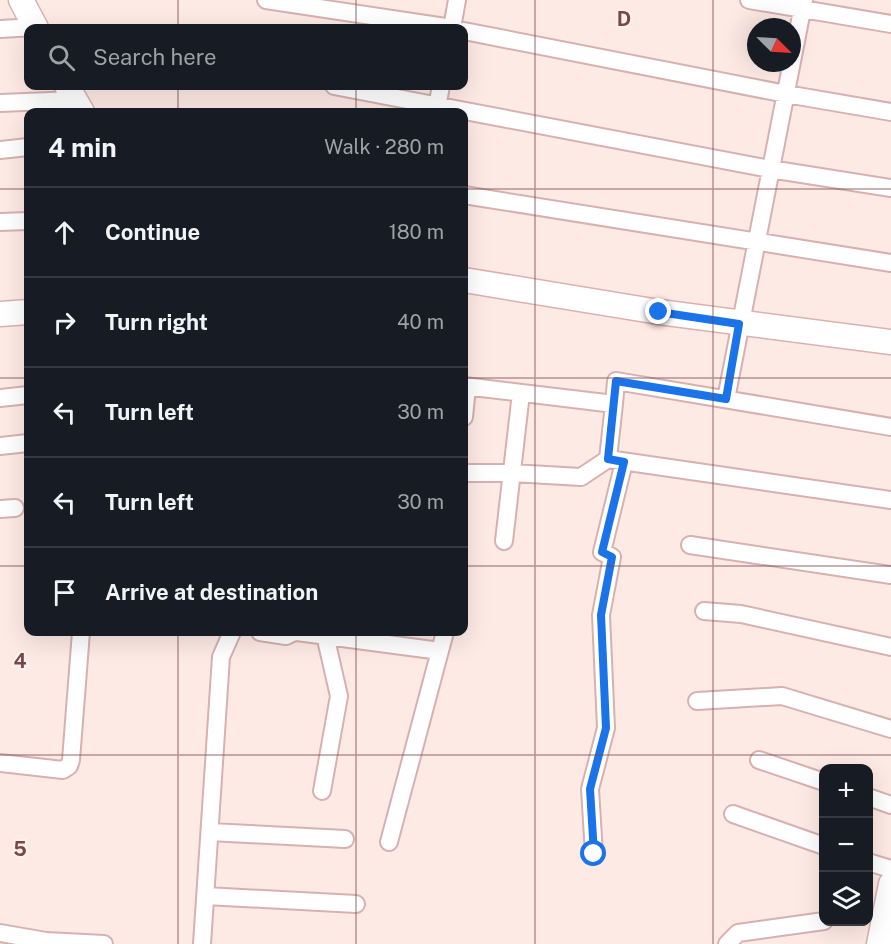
<!DOCTYPE html>
<html lang="en">
<head>
<meta charset="utf-8">
<style>
  body { margin:0; font-family:"Public Sans",sans-serif; background:#20242c; color:#f1f3f6 }
  .controls { position:absolute; right:18px; bottom:18px; display:grid; overflow:hidden; border-radius:12px; box-shadow:0 6px 24px #0002 }
  .controls button { width:54px; height:54px; display:grid; place-items:center; padding:0; border:0; border-bottom:2px solid #363941; background:#171b24; color:#f1f3f6; font:30px sans-serif }
  .compass { position:absolute; left:747px; top:18px; width:54px; height:54px; border-radius:50%; background:#171b24; box-shadow:0 6px 24px #0002; rotate:114deg }
  .stop { position:absolute; width:18px; height:18px; margin:-14px; border:4px solid #1a73e8; border-radius:50%; background:#fff }
  .stop.end { background:#1a73e8; border-color:#fff; box-shadow:0 2px 6px #0008 }
  .list { margin:0; padding:0; list-style:none }
  h2 { display:flex; justify-content:space-between; align-items:center; height:78px; margin:0; padding:0 24px; font-size:26px }
  h2 small { font-size:20px; font-weight:400; color:#9ea1a6 }
  .list li { display:grid; grid-template-columns:39px 1fr auto; gap:18px; align-items:center; box-sizing:border-box; height:90px; padding:0 24px; border-top:2px solid #363941 }
  .list b { display:block; font-size:22px; white-space:nowrap }
  .list em { font-size:20px; font-style:normal; color:#9ea1a6 }
  .icon { flex:none; width:33px; height:33px; fill:none; stroke:currentColor; stroke-width:2; stroke-linecap:round; stroke-linejoin:round }
  .map { position:relative; flex:none; width:891px; height:944px; overflow:hidden }
  .search { position:absolute; background:#171b24; box-shadow:0 6px 24px #0002; left:24px; top:24px; width:444px; height:66px; display:flex; align-items:center; gap:15px; box-sizing:border-box; padding:0 21px; border-radius:12px; color:#9ea1a6; font-size:22px }
  .panel { position:absolute; background:#171b24; box-shadow:0 6px 24px #0002; left:24px; top:108px; width:444px; height:528px; border-radius:12px }
  .map>svg:first-child { display:block }
</style>
</head>
<body>
<div class="map">
<svg width="891" height="944" viewBox="0 0 891 944">
  <rect width="100%" height="100%" fill="#feeae5"/>
  <g fill="none" stroke-linecap="round" stroke-linejoin="round">
    <!-- street casing -->
    <g stroke="#d6b1af" stroke-width="20">
      <path id="street" d="M266 0 452 28
        M749 0 891 24
        M452 28 457 0
        M0 29 35 27
        M464 31 786 94 891 112
        M334 86 770 169 891 188
        M0 103 75 100
        M436 112 441 86
        M0 150 28 147
        M464 195 891 263
        M0 222 28 221
        M464 386 614 404 616 381 891 427
        M0 398 28 395
        M726 399 804 0
        M614 404 608 459 891 500
        M464 417 467 387
        M0 446 28 443
        M464 473H512L581 477 608 459
        M0 509 15 508
        M504 541 521 393
        M690 545 891 575
        M704 611 741 614 891 647
        M260 632 286 636 294 632
        M297 632 440 651
        M697 701 782 696 891 729
        M759 760 824 782
        M0 763 63 770 69 766 71 760 81 632
        M322 791 339 696 325 635
        M868 797 891 805
        M733 814 824 846
        M210 832 345 839
        M389 842 445 632
        M594 854 590 789 606 728 601 615 612 557 602 552 624 462
        M868 862 891 869
        M206 896 356 904
        M0 933 46 941 104 944
        M202 944 221 657 232 632
        M727 944 738 933 824 921"/>
    </g>
    <!-- secondary casing -->
    <g stroke="#dbb1ae" stroke-width="27">
      <path id="secondary" d="M21 0 36 28
        M67 86 82 112
        M464 280 659 312 891 342
        M0 314 28 312
        M879 944 891 884"/>
    </g>
    <!-- street -->
    <use href="#street" stroke="#fff" stroke-width="16"/>
    <!-- secondary -->
    <use href="#secondary" stroke="#fff" stroke-width="24"/>
  </g>
  <g fill="none" stroke-linecap="round" stroke-linejoin="round">
    <!-- route -->
    <path stroke="#1a73e8" stroke-width="8" d="M594 854 590 789 606 728 601 615 612 557 602 552 624 462 608 459 616 381 726 399 739 324 659 312"/>
  </g>
  <!-- grid -->
  <path fill="none" stroke="#7a4749" stroke-width="1.5" stroke-opacity="0.55" d="M178 0V28M356 0V28M535 0V944M713 0V944M178 86V112M356 86V112M0 189H28M464 189H891M0 378H28M464 378H891M0 566H28M464 566H891M178 632V944M356 632V944M0 755H891"/>
  <g font-size="20" text-anchor="middle" font-weight="bold" fill="#7a4749" stroke="#fff1ed" stroke-width="4.5" stroke-linejoin="round" paint-order="stroke">
    <text x="624" y="26">D</text>
    <text x="20" y="668">4</text>
    <text x="20" y="856">5</text>
  </g>
</svg>
<div class="controls">
<button>+</button>
<button>−</button>
<button><svg class="icon" aria-label="layers" viewBox="0 0 24 24"><path d="M12 4l9 5-9 5-9-5zM3 14l9 5 9-5"/></svg></button>
</div>
<svg class="compass" viewBox="-18 -18 36 36"><path d="M0-13l5 13h-10z" fill="#e53935"/><path d="M0 13l5-13h-10z" fill="#9ea1a6"/></svg>
<div class="stop" style="left:594px;top:854px"></div>
<div class="stop end" style="left:659px;top:312px"></div>
<div class="search"><svg class="icon" aria-label="search" viewBox="0 0 24 24"><circle cx="10" cy="10" r="6"/><path d="M15 15l6 6"/></svg>Search here</div>
<section class="panel">
<h2>4 min<small>Walk · 280 m</small></h2>
<ul class="list">
<li><svg class="icon" aria-label="ahead" viewBox="0 0 24 24"><path d="M12 20V5M6 11l6-6 6 6"/></svg><div><b>Continue</b></div><em>180 m</em></li>
<li><svg class="icon" aria-label="right" viewBox="0 0 24 24"><path d="M7 20v-9h11M14 6l5 5-5 5"/></svg><div><b>Turn right</b></div><em>40 m</em></li>
<li><svg class="icon" aria-label="left" viewBox="0 0 24 24"><path d="M17 20v-9H6M10 6l-5 5 5 5"/></svg><div><b>Turn left</b></div><em>30 m</em></li>
<li><svg class="icon" aria-label="left" viewBox="0 0 24 24"><path d="M17 20v-9H6M10 6l-5 5 5 5"/></svg><div><b>Turn left</b></div><em>30 m</em></li>
<li><svg class="icon" aria-label="arrive" viewBox="0 0 24 24"><path d="M6 21V4h12l-3 4 3 4H6"/></svg><div><b>Arrive at destination</b></div></li>
</ul>
</section>
</div>
</body>
</html>
